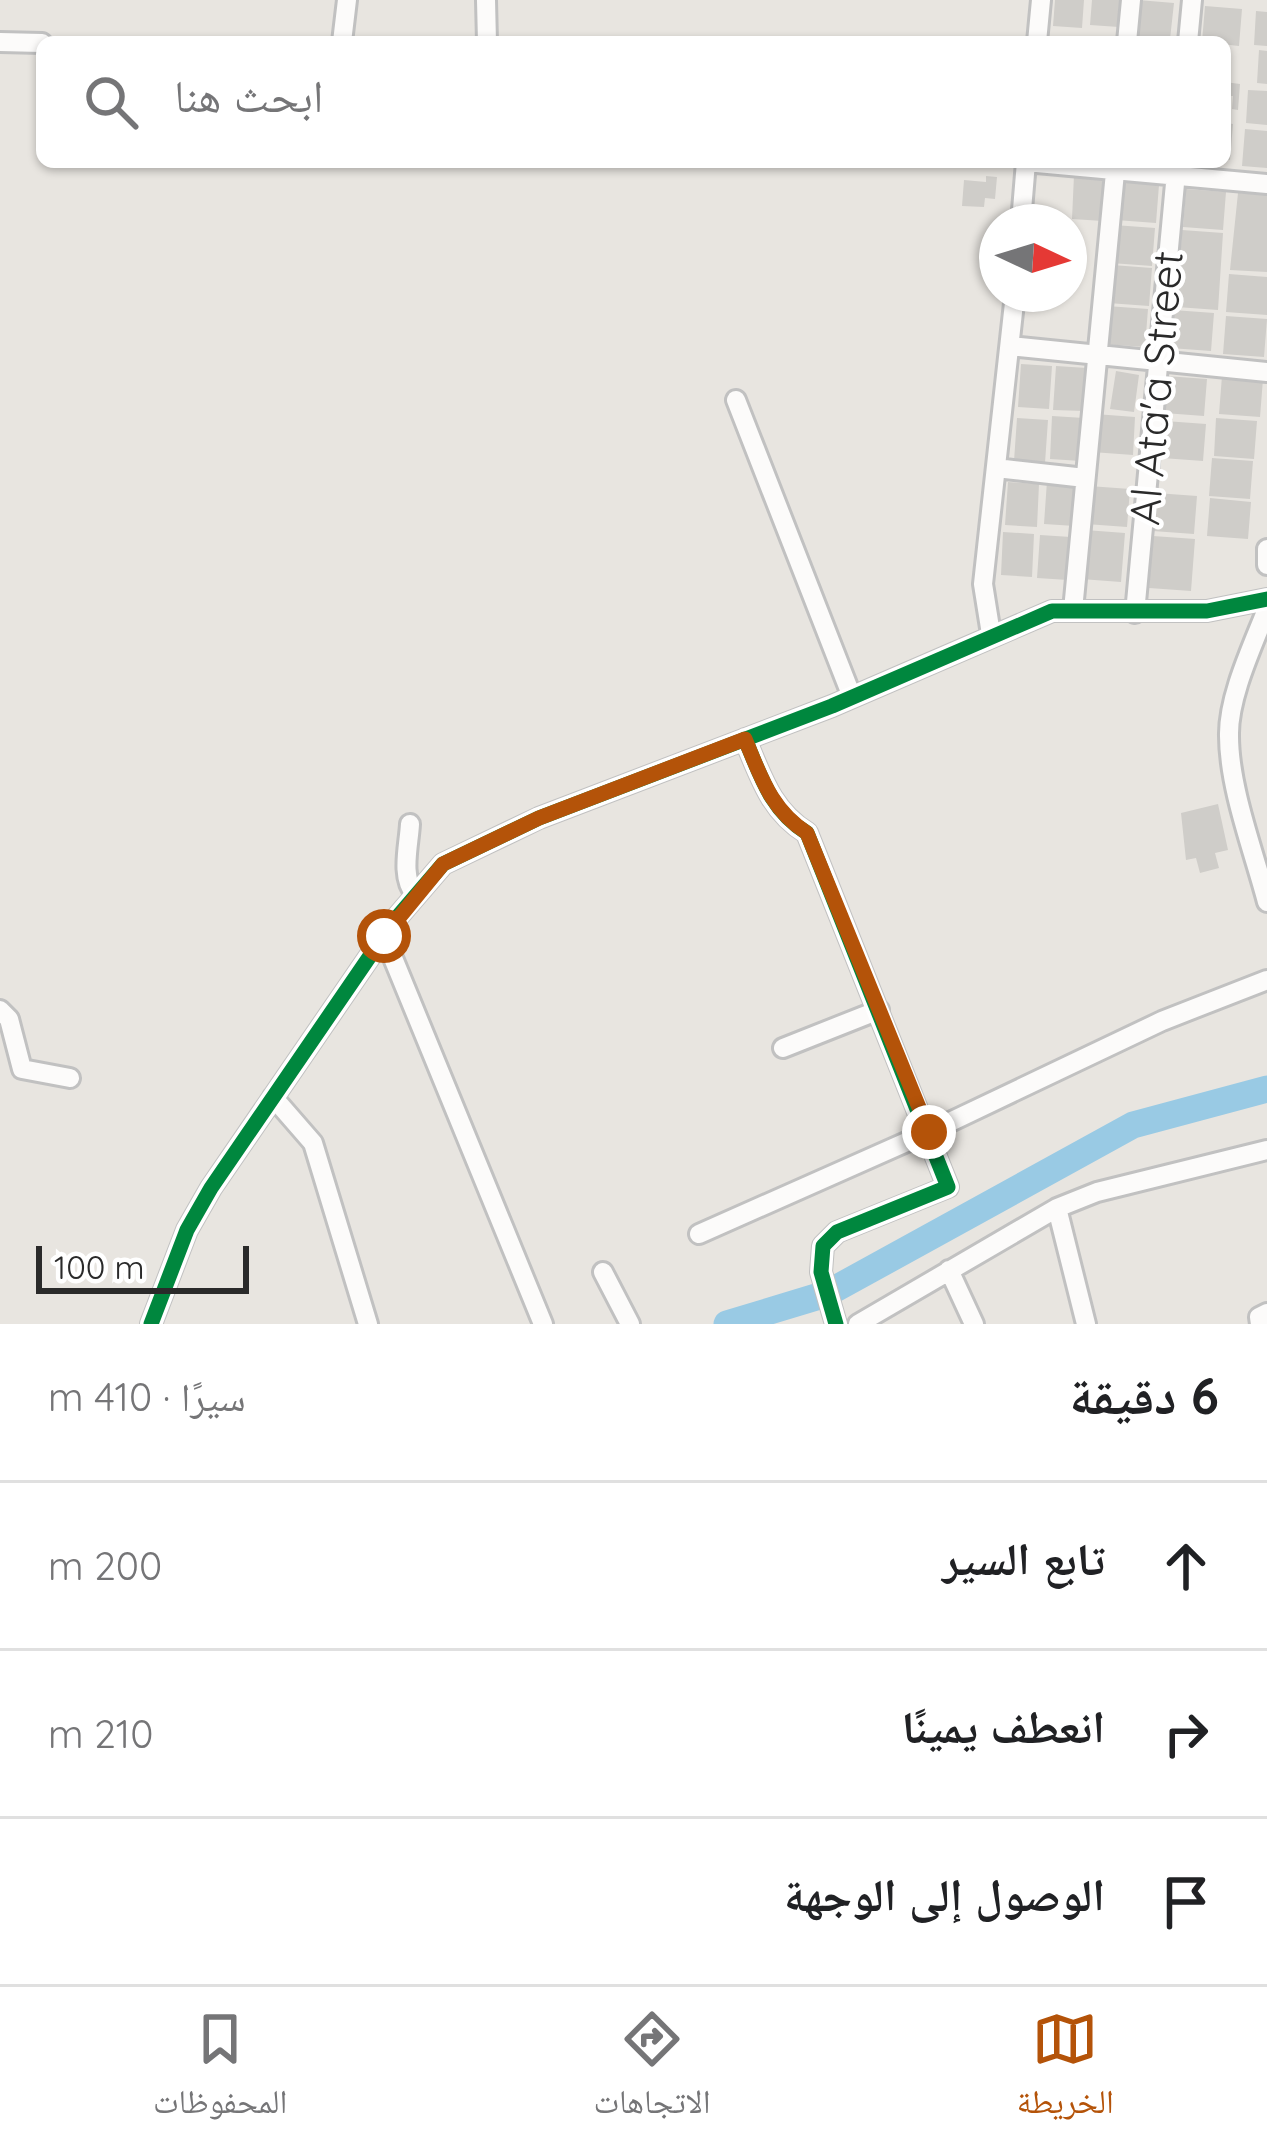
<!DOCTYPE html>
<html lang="ar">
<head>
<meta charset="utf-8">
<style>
  body { margin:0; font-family:Quicksand,"Noto Naskh Arabic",sans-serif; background:#f2f2f2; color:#202124; direction:rtl }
  .compass { position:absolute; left:979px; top:204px; width:108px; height:108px; border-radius:50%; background:#fff; box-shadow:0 3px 9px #0004; rotate:94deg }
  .scale { position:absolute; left:36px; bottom:30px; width:213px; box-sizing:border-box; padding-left:12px; border:6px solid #2a2a2a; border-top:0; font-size:33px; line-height:42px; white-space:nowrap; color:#2a2a2a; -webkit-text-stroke:9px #fff; paint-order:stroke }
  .stop { position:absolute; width:36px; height:36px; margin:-27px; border:9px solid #b45309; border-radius:50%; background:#fff }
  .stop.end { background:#b45309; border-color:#fff; box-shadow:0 3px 12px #0008 }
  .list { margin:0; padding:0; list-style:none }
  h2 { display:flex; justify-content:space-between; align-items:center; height:156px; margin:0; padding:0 48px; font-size:51px }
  h2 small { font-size:39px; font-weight:400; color:#757577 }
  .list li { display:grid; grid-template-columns:78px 1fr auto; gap:36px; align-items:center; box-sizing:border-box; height:168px; padding:0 48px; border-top:3px solid #e0e0e0 }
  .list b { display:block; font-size:45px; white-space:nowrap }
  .list em { font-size:39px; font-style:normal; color:#757577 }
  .icon { flex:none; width:66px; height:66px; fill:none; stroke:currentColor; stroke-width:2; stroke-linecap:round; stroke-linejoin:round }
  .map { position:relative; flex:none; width:1267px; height:1324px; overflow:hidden; direction:ltr }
  .search { position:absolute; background:#fff; box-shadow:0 3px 9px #0004; left:36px; right:36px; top:36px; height:132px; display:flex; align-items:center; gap:30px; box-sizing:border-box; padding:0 42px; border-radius:18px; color:#757577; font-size:45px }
  .sheet { height:660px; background:#fff }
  nav { display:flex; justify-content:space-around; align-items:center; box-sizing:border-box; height:168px; border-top:3px solid #e0e0e0; background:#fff; font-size:33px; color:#757577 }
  nav a { display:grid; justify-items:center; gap:6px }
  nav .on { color:#b45309 }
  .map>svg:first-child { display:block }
</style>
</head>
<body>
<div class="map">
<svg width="1267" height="1324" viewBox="0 0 1267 1324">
  <rect width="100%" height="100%" fill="#e8e5e0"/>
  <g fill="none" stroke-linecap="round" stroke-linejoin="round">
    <!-- river -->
    <path stroke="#99cae4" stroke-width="27" d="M727 1324 826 1294 1133 1125 1267 1089"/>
  </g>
  <!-- building -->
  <path fill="#cfcdc9" d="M1055 0H1084L1082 28 1053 26Z
    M1092 0H1120L1119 27 1090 25Z
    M1138 0 1174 3 1170 39 1135 36Z
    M1205 6 1242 9 1239 46 1202 42Z
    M1256 11 1267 12V46L1254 45Z
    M1259 50 1267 51V84L1257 83Z
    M1225 82 1240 84 1238 110 1232 109 1233 96H1225Z
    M1248 90 1267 91V125L1246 123Z
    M1225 123 1233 124 1230 160 1225 159Z
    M1245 129 1267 131V168L1242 166Z
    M1074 175 1105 177 1103 221 1072 219Z
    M986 176 997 177 995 199 985 198 984 207 962 206 964 180 986 182Z
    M1119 182 1159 185 1156 223 1116 220Z
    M1186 189 1226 192 1223 230 1183 227Z
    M1238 193 1267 195V272L1230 270Z
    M1114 225 1155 228 1152 266 1111 263Z
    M1182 230 1223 233 1218 310 1177 307Z
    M1112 265 1152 268 1149 306 1108 303Z
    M1229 274 1267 277V315L1226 312Z
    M1107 306 1148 309 1145 347 1104 344Z
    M1173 310 1214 313 1211 351 1170 348Z
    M1226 316 1267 319 1264 357 1223 354Z
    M1021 364 1052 366 1049 409 1018 407Z
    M1056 366 1087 368 1085 411 1053 410Z
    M1116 371 1139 375 1134 412 1110 409Z
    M1166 376 1207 379 1204 416 1164 413Z
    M1222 376 1263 379 1260 417 1219 414Z
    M1095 414 1135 417 1133 455 1092 452Z
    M1052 416 1084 418 1081 461 1050 459Z
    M1017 418 1048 420 1045 463 1014 461Z
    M1216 418 1257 421 1254 459 1214 456Z
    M1165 421 1206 424 1203 461 1162 458Z
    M1212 458 1253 461 1250 499 1209 496Z
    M1047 481 1078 483 1075 526 1044 524Z
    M1008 482 1039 484 1037 527 1005 525Z
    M1089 486 1130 489 1127 527 1086 524Z
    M1156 493 1197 496 1194 534 1153 531Z
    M1210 498 1251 502 1248 539 1207 536Z
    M1085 530 1125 533 1121 582 1081 579Z
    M1003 532 1034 534 1032 577 1001 575Z
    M1040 535 1071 537 1068 580 1037 578Z
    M1153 536 1195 539 1191 591 1149 588Z
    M1218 804 1228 850 1215 853 1219 868 1200 873 1196 858 1186 860 1181 813Z"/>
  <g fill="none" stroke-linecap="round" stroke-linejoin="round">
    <!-- minor casing -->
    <g stroke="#c1c1c1" stroke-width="24">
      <path id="minor" d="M486 0 487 42
        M0 42 42 43
        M342 42 347 0
        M1037 42 1041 0
        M1127 42 1131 0
        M1188 42 1192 0
        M1026 162 1267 184
        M1021 222 1026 162
        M1010 346 1267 372
        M736 400 852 697
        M996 468 1085 478
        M1267 549V565
        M1267 609C1253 645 1228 697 1229 736 1229 788 1254 852 1267 902
        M1073 610 1116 162
        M1135 613 1177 162
        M991 634 983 584 1015 294
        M745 739C761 777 771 811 807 833L948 1187 837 1232 823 1246 821 1272 836 1324
        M410 824C409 845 400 877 415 894
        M384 936 543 1324
        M0 1010 9 1019 22 1069 70 1078
        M783 1048 879 1010
        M273 1097 313 1143 368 1324
        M1057 1208 1086 1324
        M699 1234 929 1132 1162 1021 1267 980
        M949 1270 974 1324
        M603 1272 630 1324
        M151 1324 187 1230 211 1188 394 921 443 864 539 818 832 706 1052 611H1207L1267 599
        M858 1324 1057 1208 1097 1192 1267 1150
        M1260 1324 1259 1317 1267 1313"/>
    </g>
    <!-- minor -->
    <use href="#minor" stroke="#fcfbfa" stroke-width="18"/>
    <!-- cycleway casing -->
    <g stroke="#fff" stroke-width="22">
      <path id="cycleway" d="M745 739C761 777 771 811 807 833L948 1187 837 1232 823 1246 821 1272 836 1324
        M151 1324 187 1230 211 1188 394 921 443 864 539 818 832 706 1052 611H1207L1267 599"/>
    </g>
    <!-- cycleway -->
    <use href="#cycleway" stroke="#00873e" stroke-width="15"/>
  </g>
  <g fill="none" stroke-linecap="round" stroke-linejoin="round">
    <!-- route -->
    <path stroke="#b45309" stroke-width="15" d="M384 936 443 864 539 818 745 739C761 777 771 810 807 833L929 1132"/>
  </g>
  <g text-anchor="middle" stroke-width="9" stroke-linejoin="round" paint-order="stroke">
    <!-- street labels -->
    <g font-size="42" fill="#2a2a2a" stroke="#fff">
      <text transform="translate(1156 388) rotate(-85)" y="15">Al Ata'a Street</text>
    </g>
  </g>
</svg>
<svg class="compass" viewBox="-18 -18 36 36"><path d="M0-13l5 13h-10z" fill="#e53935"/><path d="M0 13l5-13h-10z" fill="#757577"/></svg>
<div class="scale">100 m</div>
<div class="stop" style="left:384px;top:936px"></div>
<div class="stop end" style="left:929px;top:1132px"></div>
<div class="search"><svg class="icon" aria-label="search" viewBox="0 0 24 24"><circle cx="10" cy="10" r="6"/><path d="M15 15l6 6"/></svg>ابحث هنا</div>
</div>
<section class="sheet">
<h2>6 دقيقة<small>سيرًا · 410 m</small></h2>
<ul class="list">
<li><svg class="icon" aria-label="ahead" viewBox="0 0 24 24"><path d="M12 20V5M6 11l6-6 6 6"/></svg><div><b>تابع السير</b></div><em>200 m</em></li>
<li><svg class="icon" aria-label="right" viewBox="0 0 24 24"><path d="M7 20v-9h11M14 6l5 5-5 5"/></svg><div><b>انعطف يمينًا</b></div><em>210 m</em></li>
<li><svg class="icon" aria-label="arrive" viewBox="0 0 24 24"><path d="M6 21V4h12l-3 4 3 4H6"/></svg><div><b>الوصول إلى الوجهة</b></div></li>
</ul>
</section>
<nav>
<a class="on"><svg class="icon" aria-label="map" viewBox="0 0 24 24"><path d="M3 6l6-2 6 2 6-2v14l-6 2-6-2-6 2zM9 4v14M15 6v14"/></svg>الخريطة</a>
<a><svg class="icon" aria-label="directions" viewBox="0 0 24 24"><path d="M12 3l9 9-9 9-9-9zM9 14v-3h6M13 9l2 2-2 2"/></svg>الاتجاهات</a>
<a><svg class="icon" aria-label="saved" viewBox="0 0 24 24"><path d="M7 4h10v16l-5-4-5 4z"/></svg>المحفوظات</a>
</nav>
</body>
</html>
